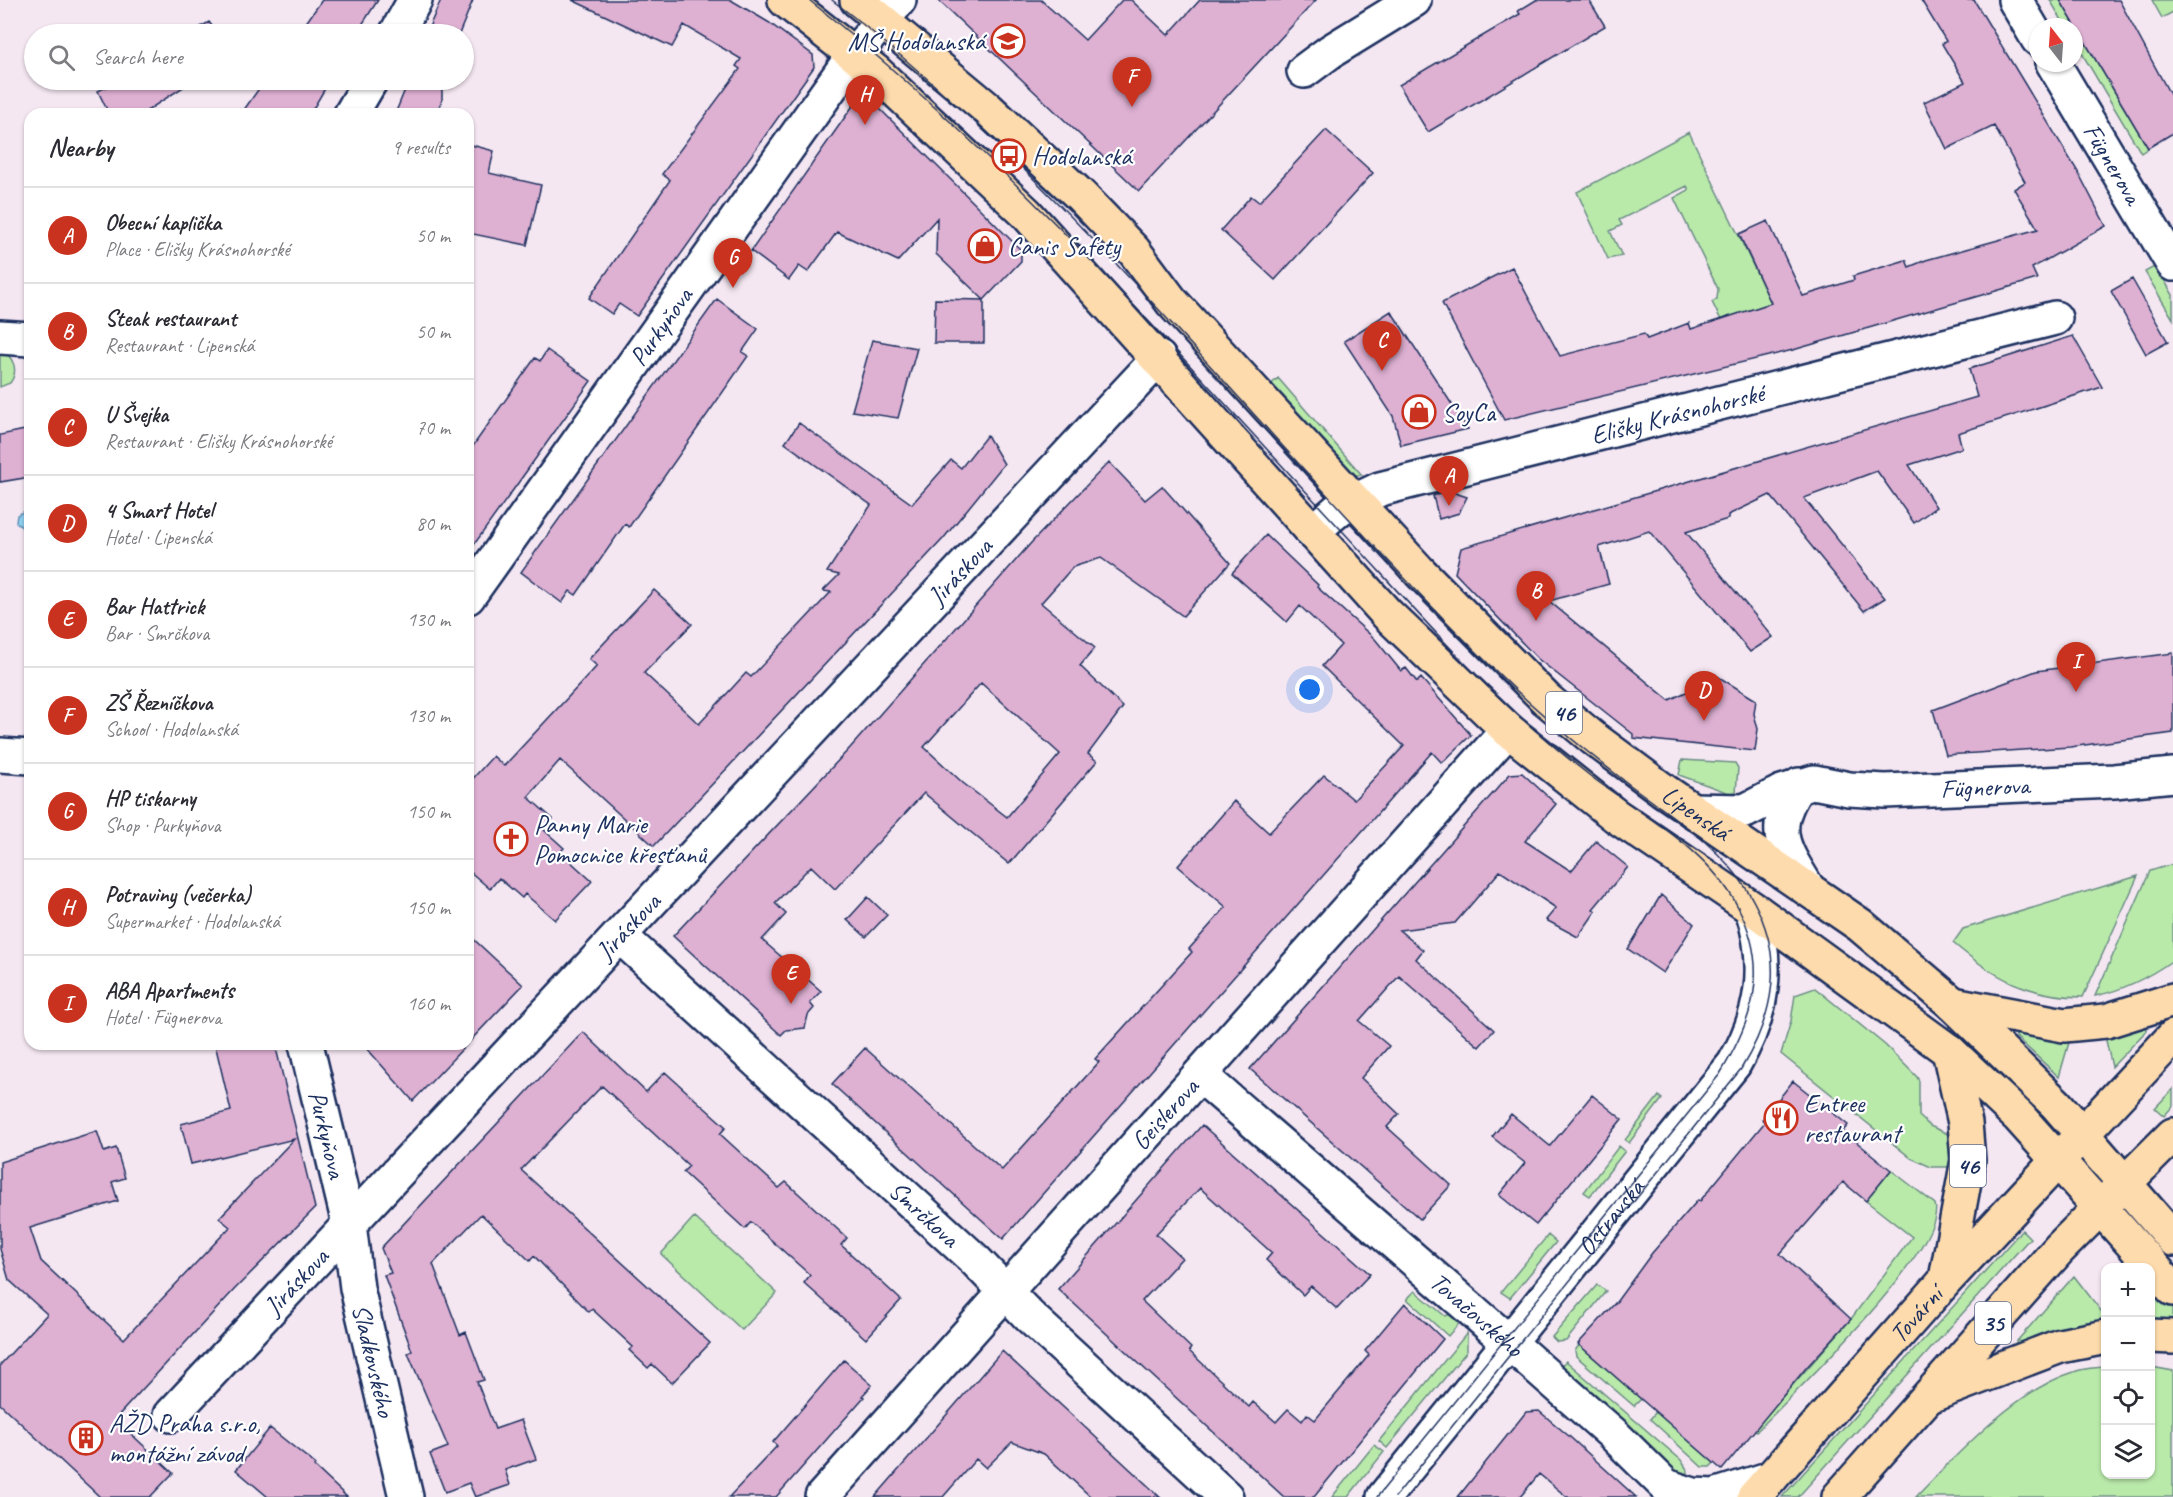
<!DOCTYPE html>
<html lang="en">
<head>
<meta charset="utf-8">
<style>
  body { margin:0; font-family:Caveat,sans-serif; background:#f2f2f3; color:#2b2b33 }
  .controls { position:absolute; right:18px; bottom:18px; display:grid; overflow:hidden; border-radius:12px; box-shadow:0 2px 4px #0004 }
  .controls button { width:54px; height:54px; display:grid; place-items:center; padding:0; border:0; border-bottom:2px solid #e1e1e2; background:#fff; color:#2b2b33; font:30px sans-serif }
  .compass { position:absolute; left:2029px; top:18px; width:54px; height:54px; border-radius:50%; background:#fff; box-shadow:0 2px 4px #0004; rotate:343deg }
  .you { position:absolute; left:1310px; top:690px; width:21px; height:21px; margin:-15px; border:4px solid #fff; border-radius:50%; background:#1a73e8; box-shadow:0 0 0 9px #1a73e833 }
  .badge { display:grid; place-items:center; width:39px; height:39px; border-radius:50%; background:#c8321e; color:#fff; font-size:20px; font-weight:700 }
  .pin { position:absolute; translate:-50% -50px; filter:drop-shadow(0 2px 3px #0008) }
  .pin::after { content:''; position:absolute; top:32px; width:21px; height:18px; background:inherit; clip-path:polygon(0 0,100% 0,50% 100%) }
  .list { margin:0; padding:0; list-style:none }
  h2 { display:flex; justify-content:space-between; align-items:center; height:78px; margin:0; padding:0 24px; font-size:26px }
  h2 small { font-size:20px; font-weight:400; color:#7c7c81 }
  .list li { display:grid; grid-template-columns:39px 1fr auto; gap:18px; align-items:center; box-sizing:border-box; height:96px; padding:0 24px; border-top:2px solid #e1e1e2 }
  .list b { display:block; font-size:22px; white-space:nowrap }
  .list p { margin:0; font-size:20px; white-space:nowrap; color:#7c7c81 }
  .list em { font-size:20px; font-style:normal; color:#7c7c81 }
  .icon { flex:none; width:33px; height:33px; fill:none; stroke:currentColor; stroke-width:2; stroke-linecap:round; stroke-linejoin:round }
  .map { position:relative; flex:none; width:2173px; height:1497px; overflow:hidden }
  .search { position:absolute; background:#fff; box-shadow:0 2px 4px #0004; left:24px; top:24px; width:450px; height:66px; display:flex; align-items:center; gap:15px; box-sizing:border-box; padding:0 21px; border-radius:33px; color:#7c7c81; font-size:22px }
  .panel { position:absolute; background:#fff; box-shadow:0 2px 4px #0004; left:24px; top:108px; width:450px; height:942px; border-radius:18px }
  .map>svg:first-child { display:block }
</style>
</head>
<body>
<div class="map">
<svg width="2173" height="1497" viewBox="0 0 2173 1497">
  <rect width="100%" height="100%" fill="#f5e7f2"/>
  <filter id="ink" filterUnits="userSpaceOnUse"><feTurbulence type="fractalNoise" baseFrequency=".0167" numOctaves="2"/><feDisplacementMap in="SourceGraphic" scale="12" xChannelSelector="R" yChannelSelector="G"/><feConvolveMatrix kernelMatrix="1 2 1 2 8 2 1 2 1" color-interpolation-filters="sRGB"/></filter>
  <g filter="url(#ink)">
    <!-- green -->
    <path fill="#baeaaa" stroke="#6a8c84" stroke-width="1.5" d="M2050 0H2060L2148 148 2141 153 2074 40V27H2066Z
      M2152 0H2173V12L2162 18Z
      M1689 132 1771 303 1721 320 1712 302 1717 299 1718 289 1674 198 1689 190 1687 186 1619 220 1622 225 1610 231 1622 256 1608 259 1577 192Z
      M2156 266 2173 295V319L2145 272Z
      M0 352C14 355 19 371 10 383L0 387Z
      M1278 378 1362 475H1350L1264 391Z
      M1682 760 1735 763 1738 768 1736 792 1729 793 1679 775Z
      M2173 864V960C2149 977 2124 990 2095 996L2150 871Z
      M2138 876 2083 997C2029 997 1993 977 1953 943L1963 929Z
      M1815 988 1885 1045 1917 1077 1919 1081V1116L1930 1126 1948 1134 1953 1167H1931L1911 1158 1781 1054 1791 1021 1795 995Z
      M2146 1025 2147 1030 2112 1067 2105 1036Z
      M2015 1031 2070 1039 2059 1077 2016 1037Z
      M2173 1089V1106L2164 1116 2155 1108Z
      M1659 1096 1662 1099 1629 1143 1625 1140Z
      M1619 1146 1625 1151 1590 1196 1584 1192Z
      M1891 1170 1935 1204C1948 1247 1790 1397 1757 1431L1754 1429 1851 1319 1912 1237 1866 1201Z
      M694 1217 777 1293 742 1330 661 1254Z
      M2022 1230 2030 1238 1798 1497H1782Z
      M1548 1235 1556 1242 1510 1298 1501 1292Z
      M2074 1276 2105 1316V1320L2051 1333 2003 1357Z
      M2150 1282 2173 1306V1322L2151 1320Z
      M1597 1285 1606 1291 1566 1341 1557 1342 1552 1337Z
      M1415 1291 1445 1316 1452 1314 1462 1320 1448 1336 1407 1299Z
      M1467 1333V1351L1387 1448 1379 1441Z
      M1579 1345 1641 1399 1634 1406 1576 1356 1575 1351Z
      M1566 1361 1681 1460 1688 1471 1687 1480 1681 1478 1557 1369Z
      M2105 1367 2106 1474H2150L2151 1367 2173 1371V1497H1916C1956 1455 2017 1389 2074 1372 2083 1368 2095 1368 2105 1367Z
      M1656 1412 1714 1463 1710 1467H1702L1650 1419Z
      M1374 1445 1384 1452 1348 1497H1332Z"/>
    <!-- water -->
    <path fill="#90d1f1" stroke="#6190b6" stroke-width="1.5" d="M27 510 30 511V535L16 522 17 515Z"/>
    <!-- building -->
    <path fill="#deb0d2" stroke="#1b2f5e" stroke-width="1.5" fill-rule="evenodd" d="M322 0H378L356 34H315L303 27Z
      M441 0H473L459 34H426Z
      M572 0H731L768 22 813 55 814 67 637 316 619 304 612 314 589 298 670 180 662 174 740 69 736 66 741 59 684 25 672 47Z
      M938 0H1041L1085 40 1122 0H1131L1168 35 1200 0H1316L1139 191Z
      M1536 0H1589L1605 26 1428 132 1399 85 1520 14 1518 11Z
      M1921 0H1974L2078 172 2106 226 2032 268 2037 279 1793 350 1504 420 1442 303 1512 267 1560 356 1644 334 1647 339 1689 323 1691 329 1771 303 1739 234 1768 221 1803 296 1854 280 1853 276 1906 260 1909 267 1926 260 2038 229 2014 189 2025 182 1994 126 1947 149 1924 102 1965 82 1942 44 1946 41Z
      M2060 0H2119L2173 100V133L2148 148Z
      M209 22 218 34H189Z
      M120 80H194L142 114H109L98 91Z
      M265 80H330L310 114H241Z
      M409 80H442L438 89 442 90V100L436 114H395Z
      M870 99 1021 250V261L984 300 936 254 937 218 898 261 837 232 808 272 799 266 789 280 751 251 857 100Z
      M1326 130 1373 173 1275 280 1221 230 1251 196 1259 202Z
      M468 144 494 151 489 173 541 185 527 245 468 233Z
      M2132 279 2168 342 2146 354 2111 291Z
      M717 299 758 329 742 352 748 356 629 527 625 524 576 595 570 591 562 603 521 572Z
      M935 299 984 300V343H934Z
      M1391 311 1468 429 1401 445 1393 416 1344 341Z
      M2073 336 2102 387 1958 433 1962 448 1909 465 1936 507 1914 523 1877 471 1804 498 1885 598 1864 611 1770 495 1728 515V519L1686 532 1773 637 1750 652 1649 531 1599 547 1609 584 1549 601 1669 700 1686 692 1712 694 1714 674 1756 700 1754 714 1758 729 1755 751 1633 738V734L1538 659 1455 573 1461 548 1977 397 1969 369Z
      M872 340 917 348 898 418 852 411Z
      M547 350 591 381 468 553V453L535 358 540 361Z
      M799 423 912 504 951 460 961 468 987 435 1004 464 943 539 654 846 560 760 528 797 553 819 544 830 564 848 560 852 592 881 555 920 525 894 522 898 499 878 490 889 468 870V784L493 756 504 766 597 666 589 659 654 590 692 624 644 673 699 724 746 673 751 677 831 592 823 591 839 575 827 572 871 505 785 443Z
      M30 429V477L0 482V435Z
      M1109 462 1145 500 1162 486 1230 563 1183 616 1101 558 1073 567 1041 603 1095 648 1080 666 1123 707 1088 754 1097 761 1009 864 924 793 835 889 811 866 775 903 786 914 762 940 821 991 810 1003 814 1008 808 1015 805 1028 786 1030 781 1035 673 936 850 748 1031 543ZM981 683 1060 754 1007 817 963 783 924 747Z
      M1449 491 1467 497 1459 513 1439 519 1433 496Z
      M1266 535 1318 585 1317 587 1375 639 1401 671 1406 668 1417 682 1421 678 1471 735 1442 763 1432 752 1003 1239 832 1084 865 1048 1002 1170 1099 1062 1095 1059 1192 952 1189 949 1226 907 1178 866 1234 801 1269 833 1324 775 1354 800 1404 746 1322 666 1341 645 1300 606 1287 622 1232 573Z
      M2173 653V733L2070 747 1946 755 1933 710 2036 671Z
      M1522 773 1556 804 1525 841 1571 871 1596 841 1628 867 1593 909 1596 911 1578 937 1546 920 1556 908 1500 871 1455 923 1399 930 1423 950 1416 959 1494 1030 1479 1047 1399 976 1359 1021 1389 1046 1361 1078 1399 1114 1387 1127 1451 1185 1420 1219 1250 1069 1510 774Z
      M1661 895 1694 924 1663 973 1628 949Z
      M868 897 887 915 866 937 847 920Z
      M468 934 523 985 468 1043Z
      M583 1032 646 1092 665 1072 726 1127 720 1134 779 1188 786 1182 847 1238 841 1245 901 1300 866 1339 804 1283 810 1275 751 1222 745 1229 683 1172 689 1166 602 1086 521 1170 710 1343 672 1383 652 1364 648 1368 629 1350 633 1347 592 1309 589 1312 534 1256 530 1261 481 1214 433 1264 460 1335 466 1332 484 1380 477 1382 495 1429 521 1420 536 1459 505 1470 510 1485 475 1497 469 1483 445 1492 430 1454 448 1447 408 1353 412 1351 384 1275 391 1273 381 1248Z
      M215 1044H275L315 1208 234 1290 115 1419 173 1473 150 1497H100L0 1404V1365L47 1314 9 1280 0 1249V1162L97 1131 104 1152 116 1148 125 1178 112 1182 118 1201 30 1228 41 1261 124 1339 230 1227 219 1218 294 1139 191 1164 181 1124 231 1111Z
      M363 1044H467L413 1101Z
      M1793 1081 1848 1125 1843 1131 1891 1170 1866 1201 1843 1182 1780 1254 1851 1319 1806 1368 1722 1470 1578 1344 1617 1301 1652 1253 1698 1200 1700 1201 1765 1122 1762 1120Z
      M1592 1095 1622 1119 1536 1225 1499 1195 1525 1163 1492 1137 1511 1114 1550 1146Z
      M1202 1125 1370 1274 1337 1309 1311 1286 1303 1295 1266 1260 1272 1253 1200 1188 1156 1234 1182 1258 1142 1301 1191 1348 1189 1351 1249 1407 1253 1402 1276 1422 1288 1409 1302 1421 1307 1414 1315 1420 1369 1355 1365 1351 1405 1303 1443 1339 1314 1497H1284L1058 1289Z
      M1002 1351 1075 1418 1160 1497H1091L1044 1454 1012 1442 986 1468 976 1459 943 1497H875Z
      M844 1360 872 1385 862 1396 864 1397 776 1497H729L777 1446 773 1442Z
      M1539 1411 1570 1437 1636 1497H1567L1539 1474 1520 1497H1458L1526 1412Z
      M270 1428 315 1464 314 1466 347 1497H268L236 1470Z"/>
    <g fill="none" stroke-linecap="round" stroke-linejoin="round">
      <!-- minor casing -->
      <g stroke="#1b2f5e" stroke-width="38">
        <g id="minor">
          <path d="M2015 0 2038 39"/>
          <path d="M396 34 415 0"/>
          <path id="s1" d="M2053 63 2173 264"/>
          <path d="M1304 71 1331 51 1414 0"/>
          <path d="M351 114 371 80"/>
          <path d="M0 337 30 339"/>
          <path id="s2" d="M1312 532 1340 508 1380 489 2055 318"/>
          <path id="s3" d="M468 597 853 56 899 0"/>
          <path d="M0 755 30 757"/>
          <path d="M1799 785C1769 827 1782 847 1807 887"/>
          <path id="s4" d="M1692 810 1745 811 1782 792 1814 782 1849 789 1885 791 2114 781 2173 775"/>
          <path id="s5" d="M620 936 975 1260 1029 1316 1226 1497"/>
          <path id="s6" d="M306 1044 349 1224 357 1288 406 1497"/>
          <path id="s7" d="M1200 1075 1480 1317 1613 1434 1666 1486 1693 1495 1714 1496 1771 1478"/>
          <path id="s8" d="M171 1415 1159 358"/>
          <path id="s9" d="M822 1497 1508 730"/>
          <path id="s10" d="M1384 1497 1734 1064C1764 1013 1770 964 1752 909"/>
        </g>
      </g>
      <!-- major casing -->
      <g stroke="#1b2f5e" stroke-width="38">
        <g id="major">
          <path d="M785 0 876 72 1026 213 1387 614 1508 730 1616 816 1759 913 1949 1051 2019 1117 2173 1289"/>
          <path id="s11" d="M857 0 988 109 1081 196 1134 251 1172 302 1419 571 1546 699 1593 738 1663 790 1860 925 1953 1004 2056 1104 2173 1239"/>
          <path d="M1953 1004 2064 1025 2106 1021 2173 1000"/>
          <path d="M1946 1279 1968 1160 1965 1123 1949 1051"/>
          <path d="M2150 1336 2173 1337"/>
          <path d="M1932 1395 2060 1346 2106 1337"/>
          <path id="s12" d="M1754 1497 1946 1280 2173 1037"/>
          <path d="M1839 1497 2059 1249 2173 1135"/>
        </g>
      </g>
      <!-- minor -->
      <use href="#minor" stroke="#fff" stroke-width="33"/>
      <!-- major -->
      <use href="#major" stroke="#fedbac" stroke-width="33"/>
      <!-- tram -->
      <path stroke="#1b2f5e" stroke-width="1.5" d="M809 0C1008 157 1174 350 1346 535 1393 586 1439 638 1488 687 1520 718 1555 748 1589 775 1640 814 1708 848 1738 907 1770 968 1754 1018 1720 1074L1377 1497
        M832 0C1082 192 1276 458 1502 677 1541 715 1583 749 1626 782 1672 817 1727 849 1754 902 1785 960 1774 1015 1741 1069L1395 1497"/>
    </g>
  </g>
  <!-- icons -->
  <defs>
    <g id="school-ring" transform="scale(1.725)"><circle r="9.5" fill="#fff" stroke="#c8321e" stroke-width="1.5"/><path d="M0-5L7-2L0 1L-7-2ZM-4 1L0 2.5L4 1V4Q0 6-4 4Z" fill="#c8321e"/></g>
    <g id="bus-ring" transform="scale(1.725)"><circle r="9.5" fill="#fff" stroke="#c8321e" stroke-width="1.5"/><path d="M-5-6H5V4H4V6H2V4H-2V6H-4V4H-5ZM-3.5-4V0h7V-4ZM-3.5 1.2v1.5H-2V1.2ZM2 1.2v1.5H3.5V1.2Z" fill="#c8321e"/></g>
    <g id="shop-ring" transform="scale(1.725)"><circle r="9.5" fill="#fff" stroke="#c8321e" stroke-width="1.5"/><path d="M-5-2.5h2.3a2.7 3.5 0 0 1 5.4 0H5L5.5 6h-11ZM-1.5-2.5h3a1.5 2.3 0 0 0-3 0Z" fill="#c8321e"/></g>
    <g id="church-ring" transform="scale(1.725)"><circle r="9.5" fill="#fff" stroke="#c8321e" stroke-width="1.5"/><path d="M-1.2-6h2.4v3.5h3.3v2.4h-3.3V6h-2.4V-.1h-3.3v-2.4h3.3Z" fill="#c8321e"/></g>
    <g id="restaurant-ring" transform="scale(1.725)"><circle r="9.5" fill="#fff" stroke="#c8321e" stroke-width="1.5"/><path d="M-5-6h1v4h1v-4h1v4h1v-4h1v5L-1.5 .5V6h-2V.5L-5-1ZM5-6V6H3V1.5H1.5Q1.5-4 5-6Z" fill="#c8321e"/></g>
    <g id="building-ring" transform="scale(1.725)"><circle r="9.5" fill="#fff" stroke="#c8321e" stroke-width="1.5"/><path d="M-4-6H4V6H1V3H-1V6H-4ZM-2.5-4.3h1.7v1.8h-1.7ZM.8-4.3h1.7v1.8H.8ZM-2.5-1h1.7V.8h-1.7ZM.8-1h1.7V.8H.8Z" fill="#c8321e"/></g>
  </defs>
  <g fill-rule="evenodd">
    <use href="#school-ring" x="1008" y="41"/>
    <use href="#bus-ring" x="1009" y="156"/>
    <use href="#shop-ring" x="985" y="246"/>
    <use href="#shop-ring" x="1419" y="412"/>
    <use href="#church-ring" x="511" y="839"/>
    <use href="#restaurant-ring" x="1781" y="1118"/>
    <use href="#building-ring" x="86" y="1438"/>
  </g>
  <g text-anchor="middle" stroke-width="4.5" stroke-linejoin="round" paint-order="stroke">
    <!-- shield labels -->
    <g fill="#fff" stroke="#5f6d8e" stroke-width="1.5">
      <rect x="1546" y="692" width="36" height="42" rx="4.5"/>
      <rect x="1950" y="1145" width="36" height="42" rx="4.5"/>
      <rect x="1975" y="1302" width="36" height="42" rx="4.5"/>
    </g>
    <g font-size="24" font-weight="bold" fill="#1b2f5e">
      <text x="1564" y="721">46</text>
      <text x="1968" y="1174">46</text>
      <text x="1993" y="1331">35</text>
    </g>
    <!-- poi labels -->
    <g font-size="26" fill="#1b2f5e" stroke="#fff" text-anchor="start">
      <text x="985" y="50" text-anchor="end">MŠ Hodolanská</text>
      <text x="1032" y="165">Hodolanská</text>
      <text x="1008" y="255">Canis Safety</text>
      <text x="1442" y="421">SoyCa</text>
      <text x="534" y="833">Panny Marie<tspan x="534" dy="30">Pomocnice křesťanů</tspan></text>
      <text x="1804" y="1112">Entree<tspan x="1804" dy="30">restaurant</tspan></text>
      <text x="109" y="1432">AŽD Praha s.r.o,<tspan x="109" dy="30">montážní závod</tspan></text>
    </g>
    <!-- street labels -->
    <g font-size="26" fill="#1b2f5e" stroke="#fff">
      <text dy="9" stroke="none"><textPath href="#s1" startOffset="117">Fügnerova</textPath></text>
      <text dy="9" stroke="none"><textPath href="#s3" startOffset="332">Purkyňova</textPath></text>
      <text dy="9" stroke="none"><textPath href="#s2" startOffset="388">Elišky Krásnohorské</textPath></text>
      <text dy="9" stroke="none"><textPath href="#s8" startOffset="1155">Jiráskova</textPath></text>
      <text dy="9" stroke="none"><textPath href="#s4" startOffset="300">Fügnerova</textPath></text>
      <text dy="9" stroke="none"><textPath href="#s11" startOffset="1172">Lipenská</textPath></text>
      <text dy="9" stroke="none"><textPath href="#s8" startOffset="669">Jiráskova</textPath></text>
      <text dy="9" stroke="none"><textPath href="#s9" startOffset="514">Geislerova</textPath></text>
      <text dy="9" stroke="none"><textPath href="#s6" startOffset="93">Purkyňova</textPath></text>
      <text dy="9" stroke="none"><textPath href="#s5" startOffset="412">Smrčkova</textPath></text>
      <text dy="9" stroke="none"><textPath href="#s10" startOffset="360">Ostravská</textPath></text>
      <text dy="9" stroke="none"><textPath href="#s8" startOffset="183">Jiráskova</textPath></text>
      <text dy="9" stroke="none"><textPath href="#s7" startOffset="366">Tovačovského</textPath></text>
      <text dy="9" stroke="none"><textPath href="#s12" startOffset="244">Tovární</textPath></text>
      <text dy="9" stroke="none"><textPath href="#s6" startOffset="324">Sladkovského</textPath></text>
    </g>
  </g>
</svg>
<div class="controls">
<button>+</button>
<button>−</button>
<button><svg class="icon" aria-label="locate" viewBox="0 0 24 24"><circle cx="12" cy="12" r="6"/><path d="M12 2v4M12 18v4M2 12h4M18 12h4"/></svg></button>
<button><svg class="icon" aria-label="layers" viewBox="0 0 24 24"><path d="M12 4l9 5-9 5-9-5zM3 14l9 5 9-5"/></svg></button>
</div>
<svg class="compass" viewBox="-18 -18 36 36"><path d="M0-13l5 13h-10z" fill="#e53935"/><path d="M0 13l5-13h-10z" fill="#7c7c81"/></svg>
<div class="you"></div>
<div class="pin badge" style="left:1449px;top:506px">A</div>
<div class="pin badge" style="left:1536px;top:621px">B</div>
<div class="pin badge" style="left:1382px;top:371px">C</div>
<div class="pin badge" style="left:1704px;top:721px">D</div>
<div class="pin badge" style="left:791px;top:1004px">E</div>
<div class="pin badge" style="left:1132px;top:107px">F</div>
<div class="pin badge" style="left:733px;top:288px">G</div>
<div class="pin badge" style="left:865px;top:125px">H</div>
<div class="pin badge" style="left:2076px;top:692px">I</div>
<div class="search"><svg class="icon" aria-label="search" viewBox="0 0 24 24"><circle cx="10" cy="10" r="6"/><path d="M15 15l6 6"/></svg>Search here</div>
<section class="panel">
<h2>Nearby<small>9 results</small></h2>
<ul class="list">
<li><span class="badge">A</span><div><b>Obecní kaplička</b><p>Place · Elišky Krásnohorské</p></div><em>50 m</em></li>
<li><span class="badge">B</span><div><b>Steak restaurant</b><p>Restaurant · Lipenská</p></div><em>50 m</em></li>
<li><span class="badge">C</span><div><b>U Švejka</b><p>Restaurant · Elišky Krásnohorské</p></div><em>70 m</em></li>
<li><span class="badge">D</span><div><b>4 Smart Hotel</b><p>Hotel · Lipenská</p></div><em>80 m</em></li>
<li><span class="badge">E</span><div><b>Bar Hattrick</b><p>Bar · Smrčkova</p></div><em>130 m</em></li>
<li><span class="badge">F</span><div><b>ZŠ Řezníčkova</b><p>School · Hodolanská</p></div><em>130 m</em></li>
<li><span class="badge">G</span><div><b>HP tiskarny</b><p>Shop · Purkyňova</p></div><em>150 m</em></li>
<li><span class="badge">H</span><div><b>Potraviny (večerka)</b><p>Supermarket · Hodolanská</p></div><em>150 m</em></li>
<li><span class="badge">I</span><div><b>ABA Apartments</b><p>Hotel · Fügnerova</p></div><em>160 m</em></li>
</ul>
</section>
</div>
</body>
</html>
